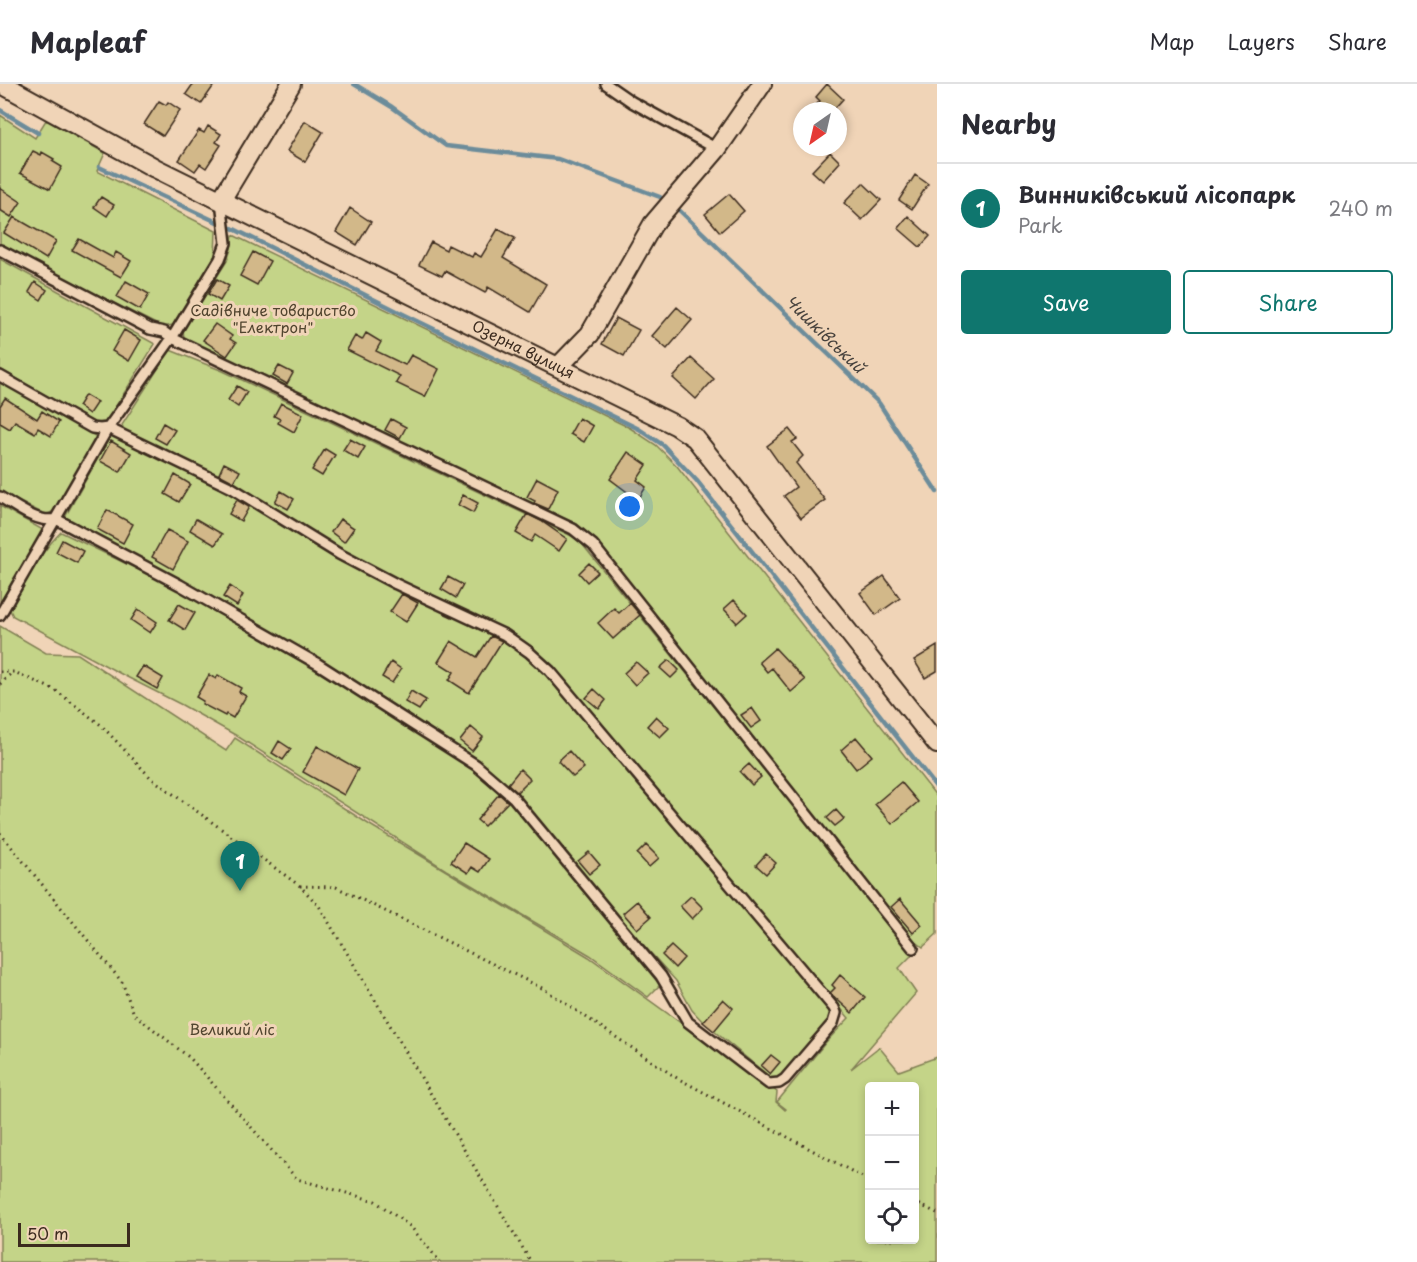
<!DOCTYPE html>
<html lang="en">
<head>
<meta charset="utf-8">
<style>
  body { margin:0; font-family:"Playpen Sans",sans-serif; background:#f7f7f7; color:#2b2b33 }
  .controls { position:absolute; right:18px; bottom:18px; display:grid; overflow:hidden; border-radius:6px; box-shadow:0 3px 9px #0003 }
  .controls button { width:54px; height:54px; display:grid; place-items:center; padding:0; border:0; border-bottom:2px solid #e1e1e2; background:#fff; color:#2b2b33; font:30px sans-serif }
  .compass { position:absolute; left:793px; top:18px; width:54px; height:54px; border-radius:50%; background:#fff; box-shadow:0 3px 9px #0003; rotate:214deg }
  .scale { position:absolute; left:18px; bottom:15px; width:112px; box-sizing:border-box; padding-left:6px; border:3px solid #3b2a1e; border-top:0; font-size:16px; line-height:21px; white-space:nowrap; color:#3b2a1e; -webkit-text-stroke:4px #f0d4b7; paint-order:stroke }
  .you { position:absolute; left:630px; top:423px; width:21px; height:21px; margin:-15px; border:4px solid #fff; border-radius:50%; background:#1a73e8; box-shadow:0 0 0 9px #1a73e833 }
  .badge { display:grid; place-items:center; width:39px; height:39px; border-radius:50%; background:#0f766e; color:#fff; font-size:20px; font-weight:700 }
  .pin { position:absolute; translate:-50% -50px; filter:drop-shadow(0 2px 3px #0008) }
  .pin::after { content:''; position:absolute; top:32px; width:21px; height:18px; background:inherit; clip-path:polygon(0 0,100% 0,50% 100%) }
  .list { margin:0; padding:0; list-style:none }
  h2 { display:flex; justify-content:space-between; align-items:center; height:78px; margin:0; padding:0 24px; font-size:26px }
  h2 small { font-size:20px; font-weight:400; color:#7c7c81 }
  .list li { display:grid; grid-template-columns:39px 1fr auto; gap:18px; align-items:center; box-sizing:border-box; height:90px; padding:0 24px; border-top:2px solid #e1e1e2 }
  .list b { display:block; font-size:22px; white-space:nowrap }
  .list p { margin:0; font-size:20px; white-space:nowrap; color:#7c7c81 }
  .list em { font-size:20px; font-style:normal; color:#7c7c81 }
  .actions { display:flex; gap:12px; padding:18px 24px }
  .actions a { flex:1; padding:14px 0; border:2px solid #0f766e; border-radius:6px; text-align:center; font-size:21px; color:#0f766e }
  .actions .main { background:#0f766e; color:#fff }
  .icon { flex:none; width:33px; height:33px; fill:none; stroke:currentColor; stroke-width:2; stroke-linecap:round; stroke-linejoin:round }
  .map { position:relative; flex:none; width:937px; height:1178px; overflow:hidden }
  header { display:flex; align-items:center; gap:36px; box-sizing:border-box; height:84px; padding:0 30px; background:#fff; border-bottom:2px solid #e1e1e2 }
  header strong { font-size:28px }
  nav { display:flex; gap:33px; margin-inline-start:auto; font-size:21px }
  main { display:flex }
  aside { flex:1; background:#fff }
  .map>svg:first-child { display:block }
</style>
</head>
<body>
<header>
<strong>Mapleaf</strong>
<nav><a>Map</a><a>Layers</a><a>Share</a></nav>
</header>
<main>
<div class="map">
<svg width="937" height="1178" viewBox="0 0 937 1178">
  <rect width="100%" height="100%" fill="#f0d4b7"/>
  <filter id="ink" filterUnits="userSpaceOnUse"><feTurbulence type="fractalNoise" baseFrequency=".0167" numOctaves="2"/><feDisplacementMap in="SourceGraphic" scale="12" xChannelSelector="R" yChannelSelector="G"/><feConvolveMatrix kernelMatrix="1 2 1 2 8 2 1 2 1" color-interpolation-filters="sRGB"/></filter>
  <g filter="url(#ink)">
    <!-- green -->
    <path fill="#c4d488" stroke="#807f53" stroke-width="1.5" fill-rule="evenodd" d="M0 31 35 54 46 36 105 69 97 87 216 147 215 172 173 241 162 243 0 162Z
      M233 151 630 344 656 361 677 382 937 713V850L923 863 907 851 597 457 577 440 293 307 234 281 184 254 183 246 227 177 231 165Z
      M0 175 155 260 106 338 94 339 0 285Z
      M170 266 223 287 578 455 913 870 899 884 916 909 851 985 879 963 899 987 937 973V1178H0V542L46 569 78 570 226 667 235 654 370 741 589 873 777 1008 776 1018 785 1026 786 1025 777 1018 826 958 849 934 531 564 401 498 342 466 234 400 125 348 122 341ZM870 1002H914V1156H870Z
      M0 297 97 353 54 427 46 431 0 408Z
      M111 351 172 378 284 441 504 555 547 590 666 734 824 918 830 929 828 938 779 996 771 994 703 938 692 926 676 897 592 804 520 714 478 676 286 556 180 496 64 435Z
      M0 422 43 446 0 519Z
      M61 448 176 504 346 604 472 683 511 717 660 901 648 913 590 871 446 786 237 652 182 621 123 591 13 532 10 526C25 500 39 469 61 448Z"/>
    <g fill="none" stroke-linecap="round" stroke-linejoin="round">
      <!-- stream -->
      <path stroke="#6c8c9a" stroke-width="4.5" d="M354 0 392 23 446 62 558 75 660 113
        M0 26 38 49
        M99 83 217 138
        M677 124 879 319 937 408
        M232 144 401 229 639 345 663 361 697 397 937 704"/>
    </g>
    <!-- building -->
    <path fill="#d2b889" stroke="#3b2a1e" stroke-width="1.5" d="M193 0H215L201 20 186 10Z
      M827 0 843 15 832 27H822L816 21 820 17 816 13Z
      M159 17 166 21 168 18 180 26 163 52 144 40Z
      M305 37 323 48 305 78 287 67Z
      M208 42 221 50 216 58 221 61 206 84 200 80 195 87 179 76 199 46 204 49Z
      M33 67 41 71 42 68 54 75 52 77 62 83 50 105 20 89Z
      M830 68 840 78 823 97 812 87Z
      M915 91 928 100 912 125 899 116Z
      M863 99 881 116 862 136 844 119Z
      M0 104 21 118 11 133 0 126Z
      M729 110 744 127 720 148 705 130Z
      M101 113 114 121 107 132 94 123Z
      M350 124 371 138 357 161 336 148Z
      M908 132 930 152 920 163 898 144Z
      M14 133 56 157 46 175 4 149Z
      M498 145 515 154 503 174 546 200 530 228 488 203 485 209 445 187 442 192 419 181 431 158 446 166 448 161 472 173 474 169 481 173Z
      M79 155 113 174 116 168 131 177 121 193 72 166Z
      M253 168 270 177 257 201 240 192Z
      M217 195 229 202 220 217 208 210Z
      M126 197 149 210 140 226 117 213Z
      M35 198 47 206 41 216 29 208Z
      M677 223 692 236 667 265 652 252Z
      M616 234 639 246 624 272 602 260Z
      M215 240 232 252 230 255 236 259 227 272 203 256Z
      M124 246 141 256 129 277 112 267Z
      M366 249 381 258 376 267 405 281 411 271 439 285 425 313 396 299 400 292 347 266 355 252 362 256Z
      M691 274 714 295 696 315 673 294Z
      M279 282 293 289 287 300 273 292Z
      M237 302 247 308 238 323 228 316Z
      M85 311 97 318 89 330 78 322Z
      M5 314 37 335 42 327 59 338 51 352 38 344 35 349 15 337 10 345 0 339V322Z
      M281 319 303 330 294 348 278 339 280 335 274 332Z
      M579 334 593 342 584 358 570 350Z
      M391 335 406 343 400 354 385 346Z
      M163 339 175 346 166 360 155 354Z
      M789 345 797 355 792 358 803 372 796 379 825 416 801 434 784 412 796 403 767 362Z
      M350 355 365 363 358 375 343 366Z
      M111 357 131 369 120 388 100 377Z
      M325 365 335 371 322 392 312 386Z
      M628 368 647 381 637 396 646 403 638 416 610 395Z
      M224 379 240 387 234 398 219 390Z
      M175 391 190 400 179 418 165 410Z
      M537 394 558 405 548 425 534 419 535 417 527 413Z
      M281 407 294 415 288 425 275 418Z
      M463 411 478 419 473 429 458 421Z
      M237 416 249 423 241 437 229 430Z
      M107 426 133 440 123 459 97 445Z
      M527 430 541 437 567 455 559 467 535 451 531 458 516 449Z
      M196 435 222 450 215 461 190 446Z
      M340 435 354 444 344 458 331 448Z
      M167 446 188 457 173 485 152 473Z
      M62 456 83 467 77 479 56 468Z
      M589 479 598 488 587 498 579 489Z
      M884 492 900 514 876 531 860 509Z
      M448 493 463 501 456 514 441 505Z
      M230 502 243 511 237 522 223 513Z
      M402 510 418 519 406 538 390 528Z
      M734 516 747 530 737 539 724 525Z
      M630 519 640 531 613 555 598 539 614 524 619 529Z
      M179 520 195 529 185 546 169 536Z
      M138 525 157 538 150 549 131 536Z
      M491 552 502 557 469 609 449 596 454 588 438 578 451 557 477 573Z
      M937 562V587L925 594 914 576Z
      M775 564 805 596 791 608 772 584 767 588 759 578Z
      M669 576 679 586 671 594 660 584Z
      M391 578 401 585 392 599 382 593Z
      M636 578 648 589 635 601 624 589Z
      M143 582 163 594 157 605 136 593Z
      M209 591 216 595 218 591 241 604 239 608 246 612 233 634 226 630 225 632 202 620 203 617 196 613Z
      M594 605 606 616 599 625 586 614Z
      M411 607 426 616 419 626 405 618Z
      M752 624 761 637 751 644 741 631Z
      M656 632 669 644 660 653 647 642Z
      M471 643 483 653 472 667 460 657Z
      M856 653 872 672 856 685 841 666Z
      M279 657 291 665 283 676 272 669Z
      M317 662 358 685 344 711 303 688Z
      M569 667 584 684 573 693 558 677Z
      M749 680 761 693 752 701 740 688Z
      M520 685 530 695 517 708 508 700Z
      M901 698 918 718 892 740 875 720Z
      M499 710 508 718 484 742 477 736Z
      M836 726 844 735 835 742 827 734Z
      M464 759 489 775 480 788 472 783 468 789 451 778Z
      M646 761 659 774 649 783 637 770Z
      M589 768 600 781 589 790 578 777Z
      M766 770 776 779 766 790 756 781Z
      M691 812 703 824 692 835 680 822Z
      M900 815 922 841 913 849 891 823Z
      M637 817 651 833 637 845 623 829Z
      M671 862 684 874 675 884 662 871Z
      M840 891 865 913 852 929 830 909 835 904 832 901Z
      M723 915 733 924 714 947 703 938Z
      M771 971 780 978 770 990 761 982Z"/>
    <g fill="none" stroke-linecap="round" stroke-linejoin="round">
      <!-- service casing -->
      <g stroke="#3b2a1e" stroke-width="14">
        <path id="service" d="M606 0 632 18 717 65
          M0 166 150 245 164 248 172 254 573 445 593 461 913 864
          M0 292 92 344 100 345 108 344 232 404 339 470 396 500 505 551 529 568 550 587 834 924 836 929 833 939 785 995 779 999 769 1000 688 938 661 892 513 713 476 681 318 580 180 501 56 435C37 440 16 422 0 413
          M0 531 108 344 172 254 220 175 226 159 221 117"/>
      </g>
      <!-- minor casing -->
      <g stroke="#3b2a1e" stroke-width="22">
        <g id="minor">
          <path id="s1" d="M2 0 155 84 677 342 695 354 937 660"/>
          <path d="M221 116 291 0"/>
          <path d="M559 282 590 250 653 140 717 65 762 0"/>
        </g>
      </g>
      <!-- path -->
      <path stroke="#3b2a1e" stroke-width="3" stroke-dasharray="1.5 4.5" stroke-linecap="butt" d="M0 588H14L55 606 101 641 151 694 300 802 319 822 531 1178
        M0 600 12 589
        M0 749 122 898 134 930 190 974 297 1095 375 1117 411 1143 440 1178
        M300 802 336 803 544 905 677 994 870 1097
        M914 1118 937 1129"/>
      <!-- service -->
      <use href="#service" stroke="#f0d4b7" stroke-width="9"/>
      <!-- minor -->
      <use href="#minor" stroke="#f0d4b7" stroke-width="18"/>
    </g>
  </g>
  <g text-anchor="middle" stroke-width="6" stroke-linejoin="round" paint-order="stroke">
    <!-- park labels -->
    <g font-size="15" fill="#50442e" stroke="#f0d4b7">
      <text x="273" y="232">Садівниче товариство<tspan x="273" dy="17">"Електрон"</tspan></text>
      <text x="232" y="951">Великий ліс</text>
    </g>
    <!-- street labels -->
    <g font-size="15" fill="#3b2a1e" stroke="#f0d4b7">
      <text dy="5" stroke="none"><textPath href="#s1" startOffset="585">Озерна вулиця</textPath></text>
    </g>
    <!-- water labels -->
    <g font-size="16" font-style="italic" fill="#47423d" stroke="#f0d4b7">
      <text transform="translate(825 250) rotate(44)" y="6">Чишківський</text>
    </g>
  </g>
</svg>
<div class="controls">
<button>+</button>
<button>−</button>
<button><svg class="icon" aria-label="locate" viewBox="0 0 24 24"><circle cx="12" cy="12" r="6"/><path d="M12 2v4M12 18v4M2 12h4M18 12h4"/></svg></button>
</div>
<svg class="compass" viewBox="-18 -18 36 36"><path d="M0-13l5 13h-10z" fill="#e53935"/><path d="M0 13l5-13h-10z" fill="#7c7c81"/></svg>
<div class="scale">50 m</div>
<div class="you"></div>
<div class="pin badge" style="left:240px;top:807px">1</div>
</div>
<aside>
<h2>Nearby<small></small></h2>
<ul class="list">
<li><span class="badge">1</span><div><b>Винниківський лісопарк</b><p>Park</p></div><em>240 m</em></li>
</ul>
<div class="actions"><a class="main">Save</a><a>Share</a></div>
</aside>
</main>
</body>
</html>
